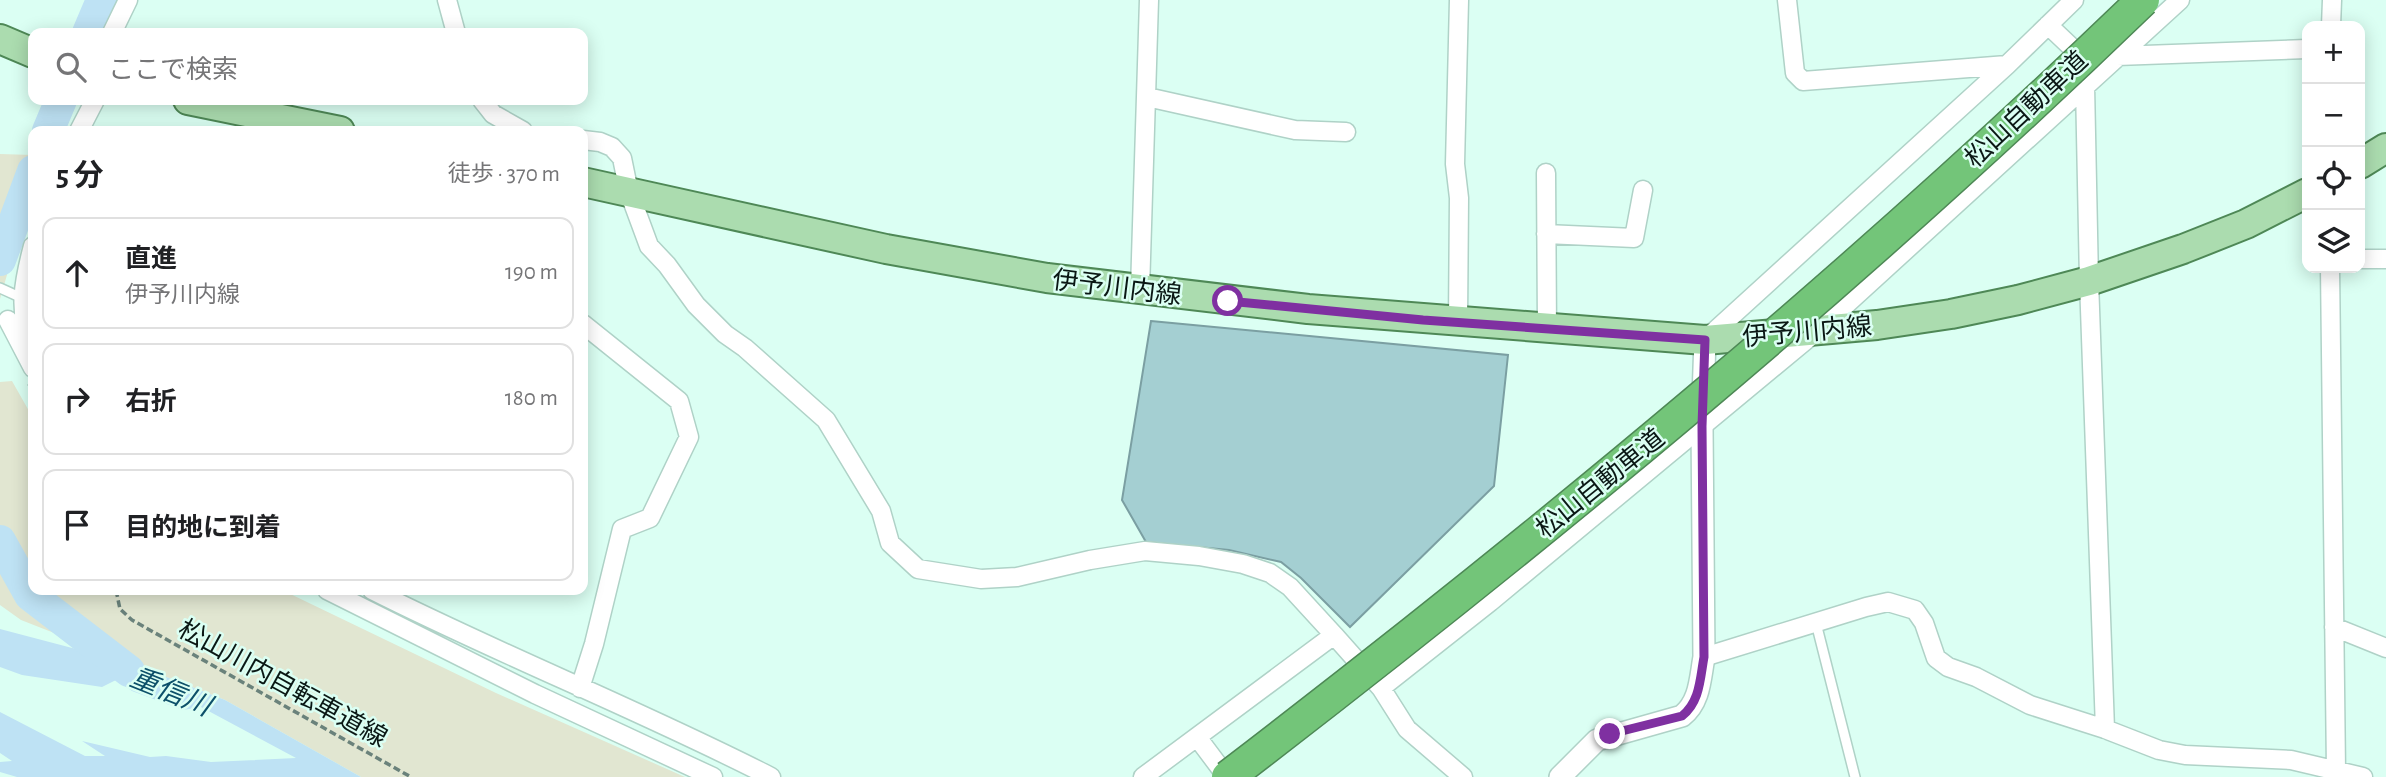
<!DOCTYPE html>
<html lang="ja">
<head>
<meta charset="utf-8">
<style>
  body { margin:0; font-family:"Alegreya Sans","Noto Sans JP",sans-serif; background:#f2f2f2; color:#202124 }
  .controls { position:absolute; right:21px; top:21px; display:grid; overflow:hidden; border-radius:14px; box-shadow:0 4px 18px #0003 }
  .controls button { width:63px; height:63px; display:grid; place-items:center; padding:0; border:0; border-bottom:2px solid #e0e0e0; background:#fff; color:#202124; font:35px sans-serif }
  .stop { position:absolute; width:21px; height:21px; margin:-16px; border:5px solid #7f30a1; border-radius:50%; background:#fff }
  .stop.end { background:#7f30a1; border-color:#fff; box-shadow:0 2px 7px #0008 }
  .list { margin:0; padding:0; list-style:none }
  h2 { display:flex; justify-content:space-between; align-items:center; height:91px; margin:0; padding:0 28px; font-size:30px }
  h2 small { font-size:23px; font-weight:400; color:#757577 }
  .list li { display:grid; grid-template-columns:46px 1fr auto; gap:21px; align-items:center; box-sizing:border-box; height:112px; margin:0 14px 14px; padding:0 14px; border:2px solid #e0e0e0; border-radius:14px }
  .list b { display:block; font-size:26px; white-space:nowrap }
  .list p { margin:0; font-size:23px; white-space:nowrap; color:#757577 }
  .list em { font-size:23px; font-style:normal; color:#757577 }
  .icon { flex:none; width:38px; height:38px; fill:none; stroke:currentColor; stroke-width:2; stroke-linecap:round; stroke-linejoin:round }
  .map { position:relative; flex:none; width:2386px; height:777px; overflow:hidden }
  .search { position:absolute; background:#fff; box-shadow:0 4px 18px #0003; left:28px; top:28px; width:560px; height:77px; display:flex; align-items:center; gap:18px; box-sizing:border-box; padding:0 24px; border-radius:14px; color:#757577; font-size:26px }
  .panel { position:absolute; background:#fff; box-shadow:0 4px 18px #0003; left:28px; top:126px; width:560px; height:469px; border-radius:14px }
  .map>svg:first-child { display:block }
</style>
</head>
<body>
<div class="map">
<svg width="2386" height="777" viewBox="0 0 2386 777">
  <rect width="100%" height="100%" fill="#dbfff3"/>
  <!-- green -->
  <path fill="#e1e6d1" d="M0 154 33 155V202L16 244 0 299Z
    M12 381 33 418V590H282L496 693 685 777H361L225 700 21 620 0 605V382Z"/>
  <!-- water -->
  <path fill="#bee2f4" d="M0 629 133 664 225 700 361 777H17L0 772V762L12 761 0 753V712L85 756H105L82 741 150 757 166 756 211 762 296 758 201 707 183 710 132 691 116 680 102 687 22 675 0 667Z"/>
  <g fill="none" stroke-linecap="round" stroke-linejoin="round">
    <!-- river -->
    <path stroke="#bee2f4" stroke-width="32" d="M88 33 102 0
      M48 131 61 100
      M0 260 33 171
      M0 541 30 595 129 671"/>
  </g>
  <!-- building -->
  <path fill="#a4cfd2" stroke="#7b9fa2" stroke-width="2" d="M1151 321 1508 355 1494 486 1350 627 1301 578 1281 562 1229 550 1146 542 1122 500Z"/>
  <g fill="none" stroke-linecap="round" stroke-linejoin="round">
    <!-- service casing -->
    <g stroke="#afd2c7" stroke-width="12">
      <path id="service" d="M0 288 22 298
        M1816 623 1855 777"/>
    </g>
    <!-- minor casing -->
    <g stroke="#afd2c7" stroke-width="21">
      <path id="minor" d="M447 0 456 33
        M1787 0 1795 73 1803 81 2007 65
        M2048 25 2088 63
        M2331 26 2332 0
        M112 33 128 0
        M2117 56 2307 49
        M2085 85 2089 281 2105 729
        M1147 97 1295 130 1346 132
        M482 100 493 114 523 131
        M79 131 95 100
        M583 140 600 142 612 147 622 158 629 192 649 246 667 265 696 305 725 334 745 348 826 420 881 511 890 543 918 569 981 579 1017 577 1090 560 1145 551 1199 556 1243 564 1270 573 1290 587 1334 635
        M1546 173 1547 329
        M1546 234 1634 238 1643 190
        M33 246C24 280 17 312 33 346
        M2360 259H2386
        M2330 268 2336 771
        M1140 290 1149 0
        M8 320 33 368
        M1458 322 1459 198 1455 164 1459 0
        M1705 340 2007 65 2074 0
        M327 590 535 694 713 777
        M372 590C503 656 640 710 771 777
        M2334 627 2386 648
        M1704 657 1866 607 1888 602 1915 610 1924 623 1936 658 1948 667 1976 677 2030 705 2105 729 2159 750 2185 755 2291 760 2363 777
        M580 688 594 644 622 529 650 518 689 437 679 401 583 324
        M1381 688 1490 602 1817 331 2180 0
        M1197 737 1227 777
        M1143 777 1334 635 1381 688 1407 729 1463 777"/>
    </g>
    <!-- tertiary casing -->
    <g stroke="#afd2c7" stroke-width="24">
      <path id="tertiary" d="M1560 777 1597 740 1682 716C1700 702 1700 679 1704 657L1702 426 1705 340"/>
    </g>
    <!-- primary casing -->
    <g stroke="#4e8856" stroke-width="32">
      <path id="primary" d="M0 39 33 53
        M188 100 340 131
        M2360 164 2386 148
        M583 182 886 249 1047 278 1308 309 1705 340 1877 325 1951 314 2018 300 2089 281 2183 249 2246 224 2307 193"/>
    </g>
    <!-- path -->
    <path stroke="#6a827b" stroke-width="3.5" stroke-dasharray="7 3.5" stroke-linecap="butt" d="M29 384 33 392
      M116 590 120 609 132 620 411 777"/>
    <!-- service -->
    <use href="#service" stroke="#fff" stroke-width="9"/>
    <!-- minor -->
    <use href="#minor" stroke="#fff" stroke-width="18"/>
    <!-- tertiary -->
    <use href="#tertiary" stroke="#fff" stroke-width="21"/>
    <!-- primary -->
    <use href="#primary" stroke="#abdcaf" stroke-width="28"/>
    <!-- motorway-bridge casing -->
    <g stroke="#4e8856" stroke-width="35" stroke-linecap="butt">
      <path id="motorway-bridge" d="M1228 777C1546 533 1855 278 2143 0"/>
    </g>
    <!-- motorway-bridge -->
    <use href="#motorway-bridge" stroke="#73c579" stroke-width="32"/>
  </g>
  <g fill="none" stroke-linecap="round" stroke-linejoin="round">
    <!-- route -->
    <path stroke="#7f30a1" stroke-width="9" d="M1228 301 1423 320 1705 340 1702 426 1704 657C1700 679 1700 702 1682 716L1610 734"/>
  </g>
  <g text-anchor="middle" stroke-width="5" stroke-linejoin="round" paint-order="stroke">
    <!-- street labels -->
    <g font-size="26" fill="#0a1714" stroke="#dbfff3">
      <text transform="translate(2026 109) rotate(-43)" y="9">松山自動車道</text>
      <text transform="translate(1117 287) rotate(7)" y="9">伊予川内線</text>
      <text transform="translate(1807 331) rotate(-5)" y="9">伊予川内線</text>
      <text transform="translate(1600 483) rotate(-39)" y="9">松山自動車道</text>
      <text transform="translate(283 683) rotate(29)" y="9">松山川内自転車道線</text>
    </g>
    <!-- water labels -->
    <g font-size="28" font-style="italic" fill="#0d506a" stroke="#dbfff3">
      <text transform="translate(171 691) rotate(22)" y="10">重信川</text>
    </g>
  </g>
</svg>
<div class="controls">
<button>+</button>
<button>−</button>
<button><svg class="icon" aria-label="locate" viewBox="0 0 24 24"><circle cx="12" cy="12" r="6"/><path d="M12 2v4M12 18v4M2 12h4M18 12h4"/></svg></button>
<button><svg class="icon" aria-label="layers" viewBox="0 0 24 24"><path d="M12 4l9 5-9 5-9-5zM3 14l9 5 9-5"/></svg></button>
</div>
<div class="stop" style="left:1228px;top:301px"></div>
<div class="stop end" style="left:1610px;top:734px"></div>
<div class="search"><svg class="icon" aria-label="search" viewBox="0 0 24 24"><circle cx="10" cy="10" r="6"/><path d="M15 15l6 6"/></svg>ここで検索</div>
<section class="panel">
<h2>5 分<small>徒歩 · 370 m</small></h2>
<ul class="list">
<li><svg class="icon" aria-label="ahead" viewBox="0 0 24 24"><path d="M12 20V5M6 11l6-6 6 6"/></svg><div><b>直進</b><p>伊予川内線</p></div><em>190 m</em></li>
<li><svg class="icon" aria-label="right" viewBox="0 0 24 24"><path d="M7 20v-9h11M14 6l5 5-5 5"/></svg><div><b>右折</b></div><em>180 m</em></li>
<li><svg class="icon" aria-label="arrive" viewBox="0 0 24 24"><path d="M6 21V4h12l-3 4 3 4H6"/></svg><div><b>目的地に到着</b></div></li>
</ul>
</section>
</div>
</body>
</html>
